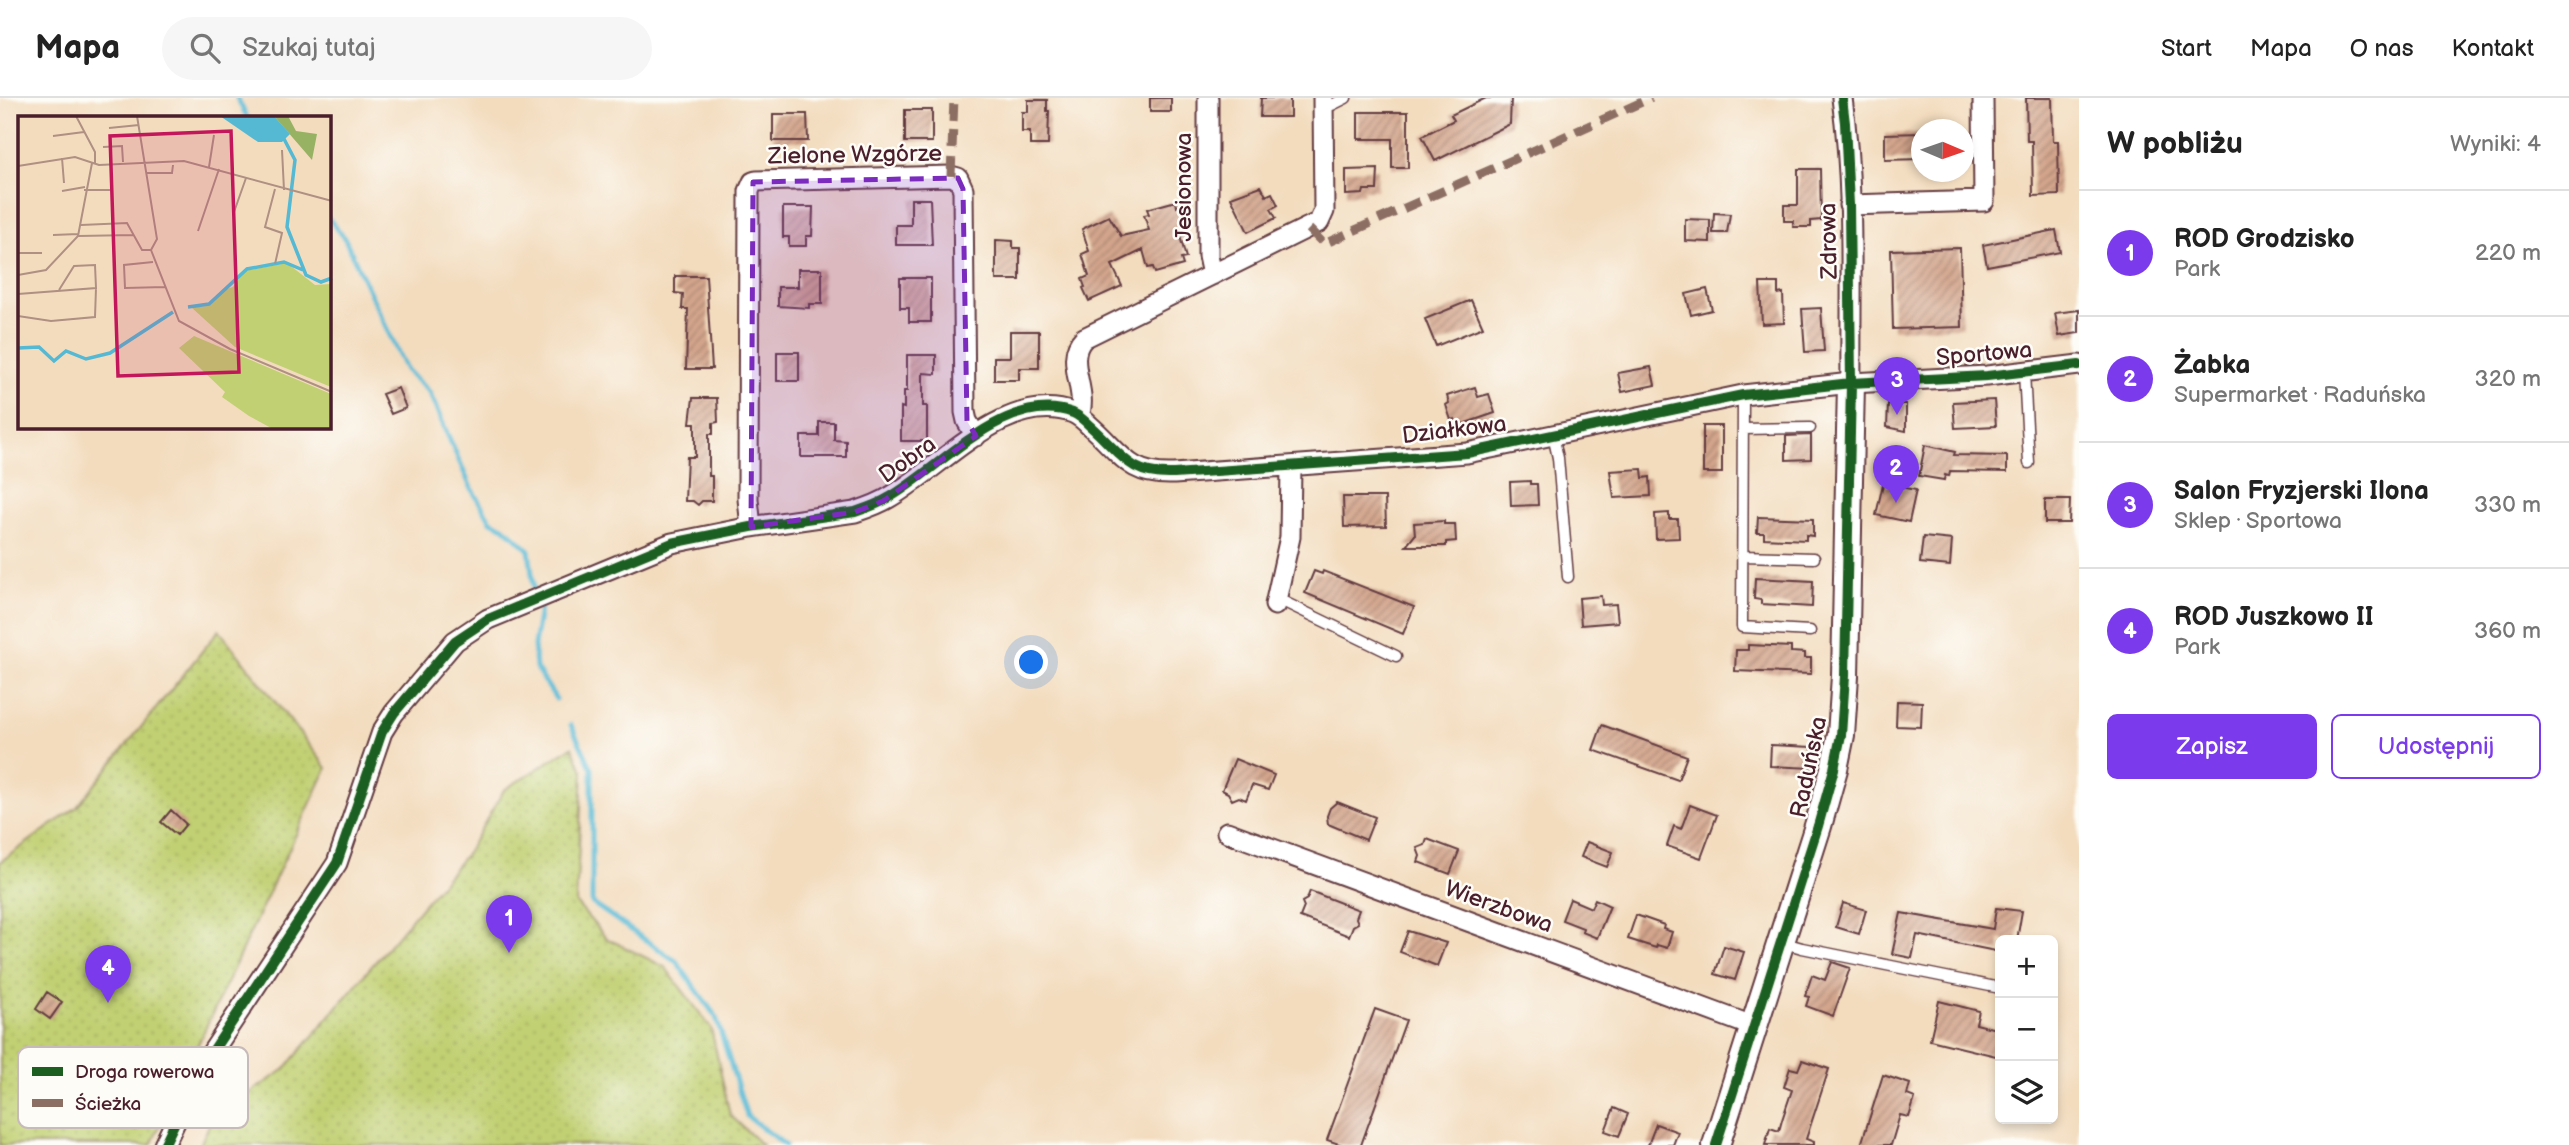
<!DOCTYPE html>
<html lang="pl">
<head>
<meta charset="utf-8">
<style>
  body { margin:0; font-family:"Balsamiq Sans",sans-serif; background:#f6f6f6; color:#222 }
  .controls { position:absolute; right:21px; bottom:21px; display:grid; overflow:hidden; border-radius:10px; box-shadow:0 4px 10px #0003 }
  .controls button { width:63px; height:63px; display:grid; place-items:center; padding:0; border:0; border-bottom:2px solid #e0e0e0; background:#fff; color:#222; font:35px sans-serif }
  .compass { position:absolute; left:1911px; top:21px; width:63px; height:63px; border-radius:50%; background:#fff; box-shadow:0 4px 10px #0003; rotate:92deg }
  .you { position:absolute; left:1032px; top:565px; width:24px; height:24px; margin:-18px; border:5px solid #fff; border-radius:50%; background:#1a73e8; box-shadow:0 0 0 10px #1a73e833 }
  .badge { display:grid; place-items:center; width:46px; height:46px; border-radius:50%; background:#7c3aed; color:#fff; font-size:23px; font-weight:700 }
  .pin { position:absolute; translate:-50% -58px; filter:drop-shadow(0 2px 4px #0008) }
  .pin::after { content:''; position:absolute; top:37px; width:24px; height:21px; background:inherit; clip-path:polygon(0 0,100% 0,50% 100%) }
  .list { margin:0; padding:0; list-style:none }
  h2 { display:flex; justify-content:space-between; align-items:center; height:91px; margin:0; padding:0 28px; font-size:30px }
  h2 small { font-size:23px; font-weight:400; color:#767676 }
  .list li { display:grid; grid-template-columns:46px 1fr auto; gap:21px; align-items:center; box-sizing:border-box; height:126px; padding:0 28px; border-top:2px solid #e0e0e0 }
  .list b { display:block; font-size:26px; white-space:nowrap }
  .list p { margin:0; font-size:23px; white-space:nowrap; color:#767676 }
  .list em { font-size:23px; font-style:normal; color:#767676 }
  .actions { display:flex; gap:14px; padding:21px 28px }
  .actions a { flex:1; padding:16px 0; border:2px solid #7c3aed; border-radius:10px; text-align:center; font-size:24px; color:#7c3aed }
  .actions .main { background:#7c3aed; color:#fff }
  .icon { flex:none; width:38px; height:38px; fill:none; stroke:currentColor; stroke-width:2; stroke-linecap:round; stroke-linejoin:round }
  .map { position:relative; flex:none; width:2079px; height:1047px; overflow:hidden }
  header { display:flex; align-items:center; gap:42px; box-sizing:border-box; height:98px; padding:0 35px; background:#fff; border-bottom:2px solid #e0e0e0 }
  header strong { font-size:33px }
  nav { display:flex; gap:38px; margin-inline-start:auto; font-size:24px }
  .search { width:490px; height:63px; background:#f6f6f6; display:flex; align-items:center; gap:18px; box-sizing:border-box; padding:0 24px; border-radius:38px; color:#767676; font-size:26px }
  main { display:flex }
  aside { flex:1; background:#fff }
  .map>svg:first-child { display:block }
</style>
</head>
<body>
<header>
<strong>Mapa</strong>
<div class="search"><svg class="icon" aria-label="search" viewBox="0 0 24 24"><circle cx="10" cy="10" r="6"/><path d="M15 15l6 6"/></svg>Szukaj tutaj</div>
<nav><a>Start</a><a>Mapa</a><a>O nas</a><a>Kontakt</a></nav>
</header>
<main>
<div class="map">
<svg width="2079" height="1047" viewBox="0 0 2079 1047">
  <defs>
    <pattern id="garden-dots" width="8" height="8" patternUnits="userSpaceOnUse" patternTransform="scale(1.75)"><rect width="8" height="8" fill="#c1d072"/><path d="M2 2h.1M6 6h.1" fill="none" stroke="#a7b263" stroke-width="1.8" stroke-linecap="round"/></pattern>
    <pattern id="building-hatch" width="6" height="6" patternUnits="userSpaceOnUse" patternTransform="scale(1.75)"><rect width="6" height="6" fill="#d3a58c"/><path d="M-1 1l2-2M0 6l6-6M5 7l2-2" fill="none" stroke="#ad8673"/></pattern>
  </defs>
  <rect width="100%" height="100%" fill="#fdfcf7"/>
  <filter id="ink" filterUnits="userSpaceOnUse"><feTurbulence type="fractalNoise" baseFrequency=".0143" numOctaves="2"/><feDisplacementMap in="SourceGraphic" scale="14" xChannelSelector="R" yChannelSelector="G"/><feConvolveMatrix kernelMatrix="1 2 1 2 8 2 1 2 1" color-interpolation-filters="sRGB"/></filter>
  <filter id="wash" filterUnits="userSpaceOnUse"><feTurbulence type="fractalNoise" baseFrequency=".00686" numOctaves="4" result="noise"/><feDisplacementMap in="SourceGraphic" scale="28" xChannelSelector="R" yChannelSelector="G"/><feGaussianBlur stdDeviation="1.57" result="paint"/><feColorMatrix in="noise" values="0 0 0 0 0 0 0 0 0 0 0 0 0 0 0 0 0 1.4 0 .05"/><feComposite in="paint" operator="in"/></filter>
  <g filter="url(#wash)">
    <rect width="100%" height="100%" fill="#f3dcbe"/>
    <!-- garden -->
    <path fill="url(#garden-dots)" stroke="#86784e" stroke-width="2" d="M219 532 327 670 151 1047H0V764L77 709Z
      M572 649 583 673 576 805 606 840 665 869 711 930 730 1017 762 1047H200L212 1021 285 971 467 755 504 692Z"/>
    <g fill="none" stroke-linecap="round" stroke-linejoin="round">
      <!-- stream -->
      <path stroke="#55b9d4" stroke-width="5" d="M237 0 247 19
        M329 121 344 139 406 272 429 294 471 390 491 423 504 429 529 452 534 492
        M540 511 534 547 536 570 556 601
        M571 627 592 671V805L676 863 716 919 747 1018 785 1047"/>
    </g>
    <g id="blocks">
      <!-- building -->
      <path fill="url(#building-hatch)" d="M1150 0H1171V14H1150Z
        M1261 0H1290V19H1260Z
        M1486 0H1511L1510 26 1435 63 1422 38 1454 22 1451 17Z
        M2026 0H2052L2053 43H2058L2059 97 2033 98 2032 43H2027Z
        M1028 2H1047V13H1049L1048 47H1030V34H1022V14H1028Z
        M905 12H932V44H905Z
        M1358 14H1408V70H1392V41H1358Z
        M773 16H807L808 43H773Z
        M1922 35V61L1885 62V36Z
        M1378 71 1377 92H1364L1363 96 1346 97V72Z
        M1798 71H1820L1821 122 1811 123V129H1793L1794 123H1784V107H1798Z
        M1261 88 1266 98 1272 95 1278 107 1271 111 1276 120 1248 134 1231 99Z
        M911 101H930L932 147H896V127H911Z
        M1176 103 1177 109 1182 108 1186 121 1181 122 1186 137 1180 138 1186 160 1181 161 1183 167 1155 175 1153 169 1148 170 1143 152 1112 167 1122 188 1089 203 1083 190 1085 189 1082 181 1089 178 1082 156 1089 153 1082 131 1109 118 1121 138 1149 132 1144 117 1149 116 1147 111Z
        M783 109H813L812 138H806V148H789V139H783Z
        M1714 115 1730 116 1727 135H1713Z
        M1685 121 1710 122V144L1685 143Z
        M2056 132 2060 154 1987 168 1983 147Z
        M996 142 1013 143V150H1020V182H996Z
        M1960 150 1962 229 1893 231 1891 152Z
        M798 171H822V206H809V210L778 208V189H798Z
        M675 178H706L712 271H686L688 211H682L683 196 675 195Z
        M900 180H931V224H909V210H900Z
        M1760 185H1778V196L1783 195 1784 225 1762 226Z
        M1707 191 1712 212 1691 217 1686 196Z
        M1471 202 1483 229 1436 248 1425 221Z
        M1821 210 1824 253 1805 254 1802 211Z
        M2079 212V235L2059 238 2055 215Z
        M1010 233H1039V270H1019V282H994V259H1010Z
        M777 254H799V283H777Z
        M907 257H936V276L923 275V308H927V343H901V309L904 310V293H907Z
        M1651 269 1655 287 1622 294 1618 275Z
        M1475 289 1478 299 1489 296 1495 315 1457 328 1455 321 1451 322 1446 307 1449 305 1447 298Z
        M398 290 406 310 391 316 382 296Z
        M693 300H717L718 324 713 325V336H709V378H712V403H702L698 407 693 403H685L687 359H695V325H690Z
        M1994 302 1996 328 1955 330 1953 304Z
        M1888 306H1906V333L1887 329Z
        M819 324H834V342L846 343V359H801V338H819Z
        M1703 328H1722V375H1703Z
        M1811 337V361L1786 362V338Z
        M1925 347 1955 354 1954 357 2007 358V374L1950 373 1949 378 1945 377 1944 382 1919 378Z
        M1642 371 1643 380 1650 379 1651 398 1614 400 1610 373Z
        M1530 383V386H1537L1538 407 1511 408 1510 384Z
        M1883 386 1916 392 1909 424 1876 417Z
        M1343 399H1385L1386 428 1344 429Z
        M2045 402H2070L2069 425H2045Z
        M1669 415V421H1678L1679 440 1656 441 1655 416Z
        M1758 419 1813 421V438L1806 437V442L1764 440V435H1757Z
        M1444 423V426H1455L1456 443 1446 444V448H1406L1415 437 1414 425Z
        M1923 439 1952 442 1950 468 1920 465Z
        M1314 473 1322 476 1323 473 1414 509 1403 536 1305 495Z
        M1755 480 1813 483 1812 509 1761 506V502L1754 501Z
        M1601 498 1602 507 1616 506 1618 524 1581 527 1579 500Z
        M1748 547 1791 549V554L1805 555V560H1811V576L1735 573 1736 552H1748Z
        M1897 603 1922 604 1921 629 1896 628Z
        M1602 627 1687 658 1678 682 1593 652Z
        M1771 647 1812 649V670L1770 668Z
        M1235 661 1274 677 1268 692 1252 687 1246 702 1239 699 1232 702 1228 695 1222 692Z
        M1337 704 1375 719 1366 742 1328 726 1327 718 1330 710Z
        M1690 707 1717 717 1701 760 1667 748 1674 728 1681 731Z
        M171 712 186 726 177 737 161 724Z
        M1427 741 1459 753 1450 776 1418 764 1420 758 1417 750 1425 747Z
        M1587 744 1613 754 1607 769 1581 759Z
        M1310 793 1359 812 1356 820 1358 825 1353 828 1349 838 1300 819 1304 809 1302 804 1307 801Z
        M1570 801 1591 810 1595 801 1610 808 1597 840 1582 834 1583 830 1562 822Z
        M1843 805 1866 812 1859 836 1836 829Z
        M1996 810 2022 813 2017 842H2000V854L1917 837 1912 860 1892 856 1901 815 1993 831Z
        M1636 817 1664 827 1663 831 1672 834 1667 850 1657 847 1656 850 1628 841Z
        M1408 833 1446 845 1437 868 1400 854Z
        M1724 848 1744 854 1735 882 1715 876Z
        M1832 864 1850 870 1833 918 1806 908 1809 899 1805 898 1812 877 1825 882Z
        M47 894 62 904 50 921 36 911Z
        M1939 903 1979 913 1976 926 2000 932V959L1930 942Z
        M1375 911 1406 922 1361 1047H1342L1327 1042Z
        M1802 962 1829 971 1806 1041 1814 1044V1047H1765L1770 1030 1779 1033 1782 1022 1792 992 1784 989 1790 970 1798 972Z
        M1883 977 1910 986 1907 997 1915 1000 1909 1019 1900 1017 1891 1047H1861Z
        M1614 1010 1628 1016 1619 1038 1605 1033Z
        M1656 1026 1678 1034 1673 1047H1648Z"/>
    </g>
  </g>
  <g filter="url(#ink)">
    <use href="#blocks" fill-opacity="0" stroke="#633b41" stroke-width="2"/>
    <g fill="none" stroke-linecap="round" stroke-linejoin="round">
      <!-- lane casing -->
      <g stroke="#633b41" stroke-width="13">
        <path id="lane" d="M1323 8 1332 7 1346 0
          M2024 274 2029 365
          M1743 297 1742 529 1810 533
          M1743 331 1810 330
          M1553 337 1558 360 1568 479
          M1742 458 1814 460
          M1278 501 1396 558
          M1781 844 1802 850 2000 890"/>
      </g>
      <!-- street casing -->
      <g stroke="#633b41" stroke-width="23">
        <path id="street" d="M1208 0V158L1212 177
          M1842 0C1855 94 1850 191 1851 285
          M1849 107 1984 103 1983 0
          M1079 317C1089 293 1063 261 1084 240L1319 124 1324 113 1323 0
          M751 429 748 401 749 93 753 84 756 83 951 78 958 80 963 91 965 314 967 323 976 338
          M1275 507 1290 439 1291 368
          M1227 734 1755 929
          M164 1047 199 974 337 765 382 634 394 615 455 543 488 521 672 445 751 429 855 414C867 410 879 406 890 399 942 369 1007 291 1073 315 1080 318 1085 323 1090 328 1121 355 1128 378 1174 376L1467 355 1743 297 1851 285 1987 278 2079 267"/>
      </g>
      <!-- secondary casing -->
      <g stroke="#633b41" stroke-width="30">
        <path id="secondary" d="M1716 1047 1818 728 1834 671 1841 637 1845 578 1851 285"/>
      </g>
      <!-- lane -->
      <use href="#lane" stroke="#fff" stroke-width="10"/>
      <!-- street -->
      <use href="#street" stroke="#fff" stroke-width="19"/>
      <!-- secondary -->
      <use href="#secondary" stroke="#fff" stroke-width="26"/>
      <!-- quiet -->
      <path stroke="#8d6e63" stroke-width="9" stroke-dasharray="18 9" stroke-linecap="butt" d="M951 78 954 0
        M1309 131 1324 146 1651 0"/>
      <!-- cycleway casing -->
      <g stroke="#fdfcf7" stroke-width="15">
        <path id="cycleway" d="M164 1047 199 974 337 765 382 634 394 615 455 543 488 521 672 445 751 429 855 414C867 410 879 406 890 399 942 369 1007 291 1073 315 1080 318 1085 323 1090 328 1121 355 1128 378 1174 376L1467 355 1743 297 1851 285 1987 278 2079 267
          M1716 1047 1818 728 1834 671 1841 637 1845 578 1851 285 1849 107 1845 25 1842 0"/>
      </g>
      <!-- cycleway -->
      <use href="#cycleway" stroke="#1b5e20" stroke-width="10"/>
    </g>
  </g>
  <!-- marked area -->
  <path fill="#7b2cbf" fill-opacity="0.2" stroke="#7b2cbf" stroke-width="5" stroke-dasharray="14 9" stroke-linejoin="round" d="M958 80 963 91 967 323 976 338 883 403 855 414 751 429 753 84Z"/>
  <g text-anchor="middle" stroke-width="5" stroke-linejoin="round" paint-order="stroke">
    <!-- street labels -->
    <g font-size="23" fill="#4a1f2b" stroke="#fdfcf7">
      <text transform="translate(855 56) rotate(-1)" y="8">Zielone Wzgórze</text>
      <text transform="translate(1183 89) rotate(-90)" y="8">Jesionowa</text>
      <text transform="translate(1828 143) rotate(-91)" y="8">Zdrowa</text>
      <text transform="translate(1984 255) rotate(-5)" y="8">Sportowa</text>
      <text transform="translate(1454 331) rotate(-7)" y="8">Działkowa</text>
      <text transform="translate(907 361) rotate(-35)" y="8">Dobra</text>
      <text transform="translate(1808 669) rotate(-78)" y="8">Raduńska</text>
      <text transform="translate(1499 808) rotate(20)" y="8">Wierzbowa</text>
    </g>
  </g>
  <!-- overview -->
  <g transform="translate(18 18)">
    <rect width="313" height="313" fill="#f3dcbe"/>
    <path d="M256 0H270L278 15 299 18 294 44Z" fill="#98b264"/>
    <path d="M269 147 297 169 313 168V271L217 231 173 191 191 190 205 174 215 171 226 155ZM176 220 313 278V313H255L231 300 204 281 207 276 161 232Z" fill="#c1d072"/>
    <path d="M202 0H256L272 18 264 26H240Z" fill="#55b9d4"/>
    <path fill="none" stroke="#55b9d4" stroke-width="3.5" d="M265 21 277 44 269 111 288 159 303 166 314 162M170 191 191 188 229 153 266 146 285 154M0 232 21 231 36 245 48 235 68 243 92 237 155 196"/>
    <path fill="none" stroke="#af9083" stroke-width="2" d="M58 0 77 36V48M119 0 139 123 133 134M91 12 121 9M35 20 66 16M85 31 104 30 105 46M264 34 266 74M44 42 46 67M0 50 57 41 81 49 166 45 314 85M191 51 196 19M128 57H154L155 49M66 74H92M44 75 67 71M216 96 228 62M63 109 109 107 124 134H133M180 115 201 53M35 119 60 118M60 120 116 119M133 134 161 205 212 233 314 276M0 137H24M135 146 106 149 107 172 147 171M257 148 264 117 247 111 257 73M0 159 28 154 60 120 74 47M0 178 78 172 77 149 56 150 41 174M0 200 33 205 77 201 78 172"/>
    <path fill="#c2185b" fill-opacity="0.15" stroke="#c2185b" stroke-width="3.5" d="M213 15 221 256 100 260 92 20Z"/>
    <rect width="313" height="313" fill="none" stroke="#4a1f2b" stroke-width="3.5"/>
  </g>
  <!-- legend -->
  <rect x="18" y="949" width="230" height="81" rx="10" fill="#fdfcf7" stroke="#c7baba" stroke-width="2"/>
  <rect x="32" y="969" width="31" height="9" fill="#1b5e20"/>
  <rect x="32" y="1001" width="31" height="8" fill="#8d6e63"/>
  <g font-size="19" fill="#4a1f2b">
    <text x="75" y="980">Droga rowerowa</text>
    <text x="75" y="1012">Ścieżka</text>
  </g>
</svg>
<div class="controls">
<button>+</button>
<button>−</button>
<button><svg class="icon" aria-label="layers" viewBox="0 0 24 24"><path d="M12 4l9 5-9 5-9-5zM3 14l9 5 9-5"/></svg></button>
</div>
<svg class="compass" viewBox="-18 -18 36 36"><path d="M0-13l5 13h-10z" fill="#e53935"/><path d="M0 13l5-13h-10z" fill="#767676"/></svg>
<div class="you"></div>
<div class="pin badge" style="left:509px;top:855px">1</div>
<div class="pin badge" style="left:1896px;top:405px">2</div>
<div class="pin badge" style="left:1897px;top:317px">3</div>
<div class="pin badge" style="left:108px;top:905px">4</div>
</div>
<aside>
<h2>W pobliżu<small>Wyniki: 4</small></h2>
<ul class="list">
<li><span class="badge">1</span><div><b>ROD Grodzisko</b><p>Park</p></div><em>220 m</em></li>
<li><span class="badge">2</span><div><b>Żabka</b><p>Supermarket · Raduńska</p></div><em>320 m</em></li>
<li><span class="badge">3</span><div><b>Salon Fryzjerski Ilona</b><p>Sklep · Sportowa</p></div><em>330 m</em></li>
<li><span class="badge">4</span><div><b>ROD Juszkowo II</b><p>Park</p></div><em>360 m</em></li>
</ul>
<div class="actions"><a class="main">Zapisz</a><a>Udostępnij</a></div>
</aside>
</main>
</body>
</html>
